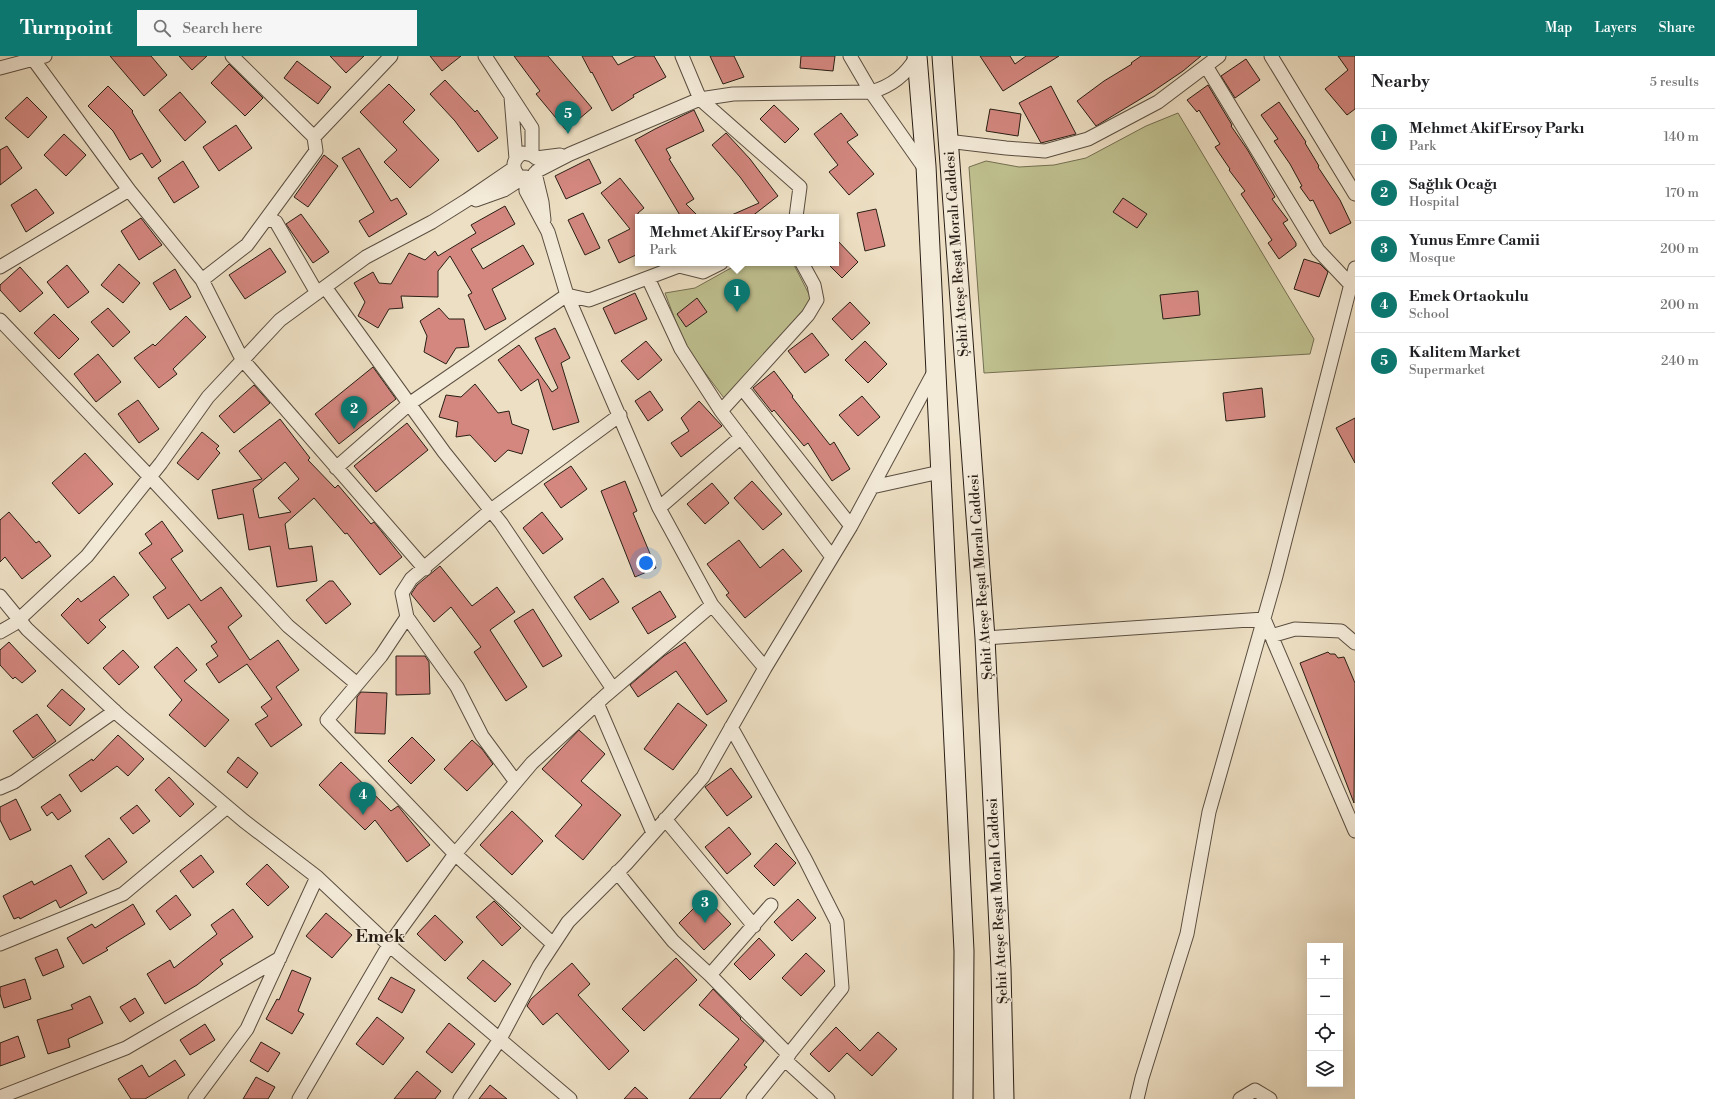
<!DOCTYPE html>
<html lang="en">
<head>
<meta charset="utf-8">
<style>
  body { margin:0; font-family:"Libre Bodoni",serif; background:#f6f6f6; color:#202124 }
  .controls { position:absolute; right:12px; bottom:12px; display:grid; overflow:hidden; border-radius:0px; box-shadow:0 4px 16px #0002 }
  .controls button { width:36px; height:36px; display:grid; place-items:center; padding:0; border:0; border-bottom:1px solid #e0e0e0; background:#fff; color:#202124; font:20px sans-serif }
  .you { position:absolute; left:646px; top:507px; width:14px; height:14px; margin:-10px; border:3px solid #fff; border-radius:50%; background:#1a73e8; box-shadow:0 0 0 6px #1a73e833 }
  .badge { display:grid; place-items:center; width:26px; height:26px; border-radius:50%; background:#0f766e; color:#fff; font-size:13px; font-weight:700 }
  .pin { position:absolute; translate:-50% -33px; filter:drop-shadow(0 1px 2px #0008) }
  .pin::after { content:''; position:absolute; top:21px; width:14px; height:12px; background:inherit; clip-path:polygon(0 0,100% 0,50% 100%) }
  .popup { position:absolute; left:635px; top:158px; width:204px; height:52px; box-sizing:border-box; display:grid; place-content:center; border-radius:0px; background:#fff; filter:drop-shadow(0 1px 3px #0005); font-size:13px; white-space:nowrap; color:#757577 }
  .popup b { font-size:15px; color:#202124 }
  .popup::after { content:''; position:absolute; left:50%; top:100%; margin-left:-8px; border:8px solid transparent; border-top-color:#fff }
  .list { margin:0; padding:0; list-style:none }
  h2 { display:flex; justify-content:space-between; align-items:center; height:52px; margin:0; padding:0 16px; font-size:17px }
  h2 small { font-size:13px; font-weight:400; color:#757577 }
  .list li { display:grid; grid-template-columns:26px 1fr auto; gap:12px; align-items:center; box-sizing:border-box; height:56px; padding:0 16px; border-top:1px solid #e0e0e0 }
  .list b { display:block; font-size:15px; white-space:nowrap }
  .list p { margin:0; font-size:13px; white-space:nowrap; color:#757577 }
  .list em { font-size:13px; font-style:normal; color:#757577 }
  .icon { flex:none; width:22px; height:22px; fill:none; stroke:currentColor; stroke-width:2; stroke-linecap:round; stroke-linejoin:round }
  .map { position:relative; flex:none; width:1355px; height:1043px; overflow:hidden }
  header { display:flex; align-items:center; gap:24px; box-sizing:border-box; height:56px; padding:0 20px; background:#0f766e; color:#fff }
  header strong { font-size:19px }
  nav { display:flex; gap:22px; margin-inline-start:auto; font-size:14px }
  .search { width:280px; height:36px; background:#f6f6f6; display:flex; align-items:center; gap:10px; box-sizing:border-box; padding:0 14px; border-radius:0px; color:#757577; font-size:15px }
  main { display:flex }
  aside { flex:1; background:#fff }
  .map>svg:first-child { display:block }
</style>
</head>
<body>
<header>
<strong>Turnpoint</strong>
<div class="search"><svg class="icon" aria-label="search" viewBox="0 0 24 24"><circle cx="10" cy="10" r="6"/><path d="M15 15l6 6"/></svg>Search here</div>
<nav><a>Map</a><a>Layers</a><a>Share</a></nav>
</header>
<main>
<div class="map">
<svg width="1355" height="1043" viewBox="0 0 1355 1043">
  <rect width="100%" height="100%" fill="#eddfc3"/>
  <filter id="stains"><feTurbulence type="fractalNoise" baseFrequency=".005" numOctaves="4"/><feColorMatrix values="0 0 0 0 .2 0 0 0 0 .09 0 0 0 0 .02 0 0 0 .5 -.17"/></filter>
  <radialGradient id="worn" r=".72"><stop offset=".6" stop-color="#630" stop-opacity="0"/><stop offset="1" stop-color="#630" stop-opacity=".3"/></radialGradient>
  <!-- green -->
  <path fill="#bfc08f" stroke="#746f52" d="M1178 57 1314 283 1310 298 984 317 969 111 986 105 1019 111 1054 109 1086 102 1146 70Z
    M740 207H793L812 244 791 269 724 342 685 290 665 237 695 232Z"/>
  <!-- building -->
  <path fill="#d3877f" stroke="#291e15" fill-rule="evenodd" d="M110 0H151L167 19 144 40Z
    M179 0H207L192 14Z
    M330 0H364L346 17Z
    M430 0H461L442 15Z
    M514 0H548L592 52 566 74 536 38 540 35Z
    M582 0H612L618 9 636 0H654L666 21 633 39 634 41 612 55 592 16 591 17Z
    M710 0H734L744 21 723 28Z
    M801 0H835L833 15 800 12Z
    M980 0H1010L1015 8 1026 0H1059L1003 35Z
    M1141 0H1201L1183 15 1152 36 1096 70 1077 45 1104 25 1132 8 1131 7Z
    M1338 0H1355V53L1347 59 1325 33 1348 14Z
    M1246 3 1260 24 1235 42 1221 20Z
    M297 5 331 31 318 48 284 22Z
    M229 8 263 42 245 60 211 27Z
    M445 24 475 56 477 54 498 82 478 96 455 65 430 38Z
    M389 28 415 54 403 66 439 104 410 132 384 106 397 94 360 56Z
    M1208 29 1232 69 1231 70 1247 93 1275 141 1272 143 1288 164 1283 167 1296 187V190L1279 203 1268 187 1272 184 1241 138 1245 135 1229 114 1230 113 1215 91 1220 88 1199 54 1197 56 1187 44Z
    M108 30 133 55 132 56 161 105 152 112 142 97 130 104 113 75 88 50Z
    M1051 30 1076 78 1041 87 1019 47Z
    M180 36 206 66 185 85 159 54Z
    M27 41 47 61 28 82 5 62Z
    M1279 46 1306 86 1305 87 1319 110 1318 111 1340 144 1351 167 1330 178 1313 144 1310 145 1300 131 1302 130 1290 108 1274 85 1278 83 1261 59Z
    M774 49 799 73 785 87 760 63Z
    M990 53 1021 58 1018 80 986 75Z
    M694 54 704 75 666 93 671 102 669 103 694 143 686 148 699 161H681L635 84 655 73Z
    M841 57 858 79 847 86 874 118 849 139 829 116 838 109 814 78Z
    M236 69 252 92 219 115 203 91Z
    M726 77 750 103 778 140 751 161H727L759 147 740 121 712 89Z
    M64 78 86 99 66 120 44 99Z
    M7 90 22 112 0 129V94Z
    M359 92 391 145 397 142 407 158 369 181 359 165 374 156 342 102Z
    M324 99 338 110 308 151 294 141Z
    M589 103 601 127 566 143 555 120Z
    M183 105 199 131 174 147 158 122Z
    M620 122 644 152 638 157V198L619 207 608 184 630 173 601 137Z
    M36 133 54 157 26 176 11 149Z
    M1123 142 1147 158 1137 172 1113 156Z
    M505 150 515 168 471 193 483 213 523 189 534 208 492 233 506 263 485 274 468 239 472 237 450 200 438 215V241L401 240 403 252 389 253 378 272 358 260 365 246 354 227 373 216 379 227 391 228 409 197 425 204 435 195 438 200 476 177 471 169Z
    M876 153 885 190 865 195 857 157Z
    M583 157 600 192 585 199 568 164Z
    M301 158 329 196 313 207 286 168Z
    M141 162 162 189 139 204 121 175Z
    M836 183 858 206 842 222 827 207H836Z
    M270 192 286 216 245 243 229 219Z
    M1304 203 1320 208 1328 216 1319 241 1294 233Z
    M119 208 140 227 123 247 101 229Z
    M67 209 89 236 68 252 47 226Z
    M20 211 43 237 20 256 0 234V229Z
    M175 213 191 241 170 254 153 227Z
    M1198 235 1200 259 1163 263 1160 239Z
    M635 237 647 263 615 278 603 252Z
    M697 242 707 256 686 271 677 258Z
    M850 246 870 267 852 284 832 263Z
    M108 252 130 276 113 291 91 266Z
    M439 252 449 263H464L469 291 456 292 446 308 424 296 427 280 420 265Z
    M54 258 79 283 59 303 34 277Z
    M186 260 206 281 173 313 177 318 159 332 134 302 153 288 155 290Z
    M555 272 570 302 561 307 579 366 553 374 538 323 521 335 498 304 519 289 552 336 558 332 535 282Z
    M812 277 829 299 805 317 788 295Z
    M646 285 662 304 638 324 621 305Z
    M865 285 887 308 868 327 845 304Z
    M98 298 121 326 96 346 74 318Z
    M373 311 396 343 339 388 315 358Z
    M774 315 793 340 792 341 830 389 834 386 850 413 832 425 808 387 804 390 774 354 772 356 753 332Z
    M475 328 498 357 509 355 512 368 529 374 522 398 508 394 495 406 470 379 456 381 458 366 439 361 446 339 461 341Z
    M254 329 270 347 234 377 219 360Z
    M1262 332 1265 361 1226 365 1223 337Z
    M650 335 663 354 648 365 635 345Z
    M862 340 880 361 858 380 839 359Z
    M138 344 159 373 139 387 118 358Z
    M699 345 722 370 681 401 671 387 689 375 681 362Z
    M1355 362V407L1336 372Z
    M280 363 310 402 308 404 335 432 338 429 371 468 374 466 402 501 380 519 347 477 345 478 314 442 285 468 289 493 312 490 317 525 277 531 270 490 249 494 243 458 218 463 212 434 262 423 239 395ZM285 406 299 423 278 442 291 456 259 462 253 433Z
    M407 367 428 394 376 436 354 410Z
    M202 376 219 390 216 393 220 397 198 424 177 407Z
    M85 397 113 428 79 458 52 427Z
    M571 410 587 433 561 452 544 428Z
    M625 425 637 455 633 457 656 512 635 521 601 435Z
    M752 425 782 458 763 474 734 442Z
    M712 427 729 447 705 468 687 448Z
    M9 456 36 487 39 485 51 500 22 523 5 501 0 506V464Z
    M542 456 563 483 543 498 523 472Z
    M162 465 183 495 171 503 201 545 221 531 242 560 228 571 250 604 278 584 299 614 276 631 302 669 271 691 255 668 268 660 261 651 272 643 247 608 219 627 206 608 218 600 211 590 217 586 189 548 168 563 153 541 166 532 139 497 152 488 145 478Z
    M739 484 760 512 783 493 802 515 745 562 726 539 729 537 707 508Z
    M440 510 472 550 497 531 515 556 490 574 527 631 506 645 474 596 481 591 451 551 434 566 411 538 417 529Z
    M114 520 129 539 99 564 106 571 88 588 61 559 78 542 81 546Z
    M603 522 619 546 590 564 574 541Z
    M329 525H333L351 548 326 568 306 544Z
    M660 535 676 561 648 578 632 552Z
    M533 553 562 600 543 611 514 565Z
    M9 586 36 615 22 627 15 621 13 623 0 609V594Z
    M685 586 727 645 707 659 676 615 638 641 630 629 664 600Z
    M177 591 197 614 184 625 229 664 205 691 169 659 182 644 154 611Z
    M123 594 139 611 119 629 103 612Z
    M1328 596 1330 598H1335L1338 602 1344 601 1355 627 1354 747 1300 607Z
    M396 600H425L429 606 430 638 396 639Z
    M62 633 85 653 70 670 47 650Z
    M361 636 387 637 385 678 355 677 357 641Z
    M678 647 707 669 673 714 644 693Z
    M37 658 56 685 33 702 13 675Z
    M579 674 605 698 581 725 621 759 583 804 555 780 582 749 542 713Z
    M118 679 144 703 128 720 117 710 81 736 69 719 92 703 93 705Z
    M412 681 435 704 411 728 388 705Z
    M472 684 482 693 493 708 467 735 444 713Z
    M238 701 258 717 247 732 227 716Z
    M341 706 391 755 398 750 430 789 407 806 375 764 365 774 319 729Z
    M731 712 752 741 727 760 705 731Z
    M169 721 194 748 180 761 155 734Z
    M60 738 71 755 58 764 52 756 47 760 41 751Z
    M16 743 31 774 10 784 0 764V751Z
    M137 749 150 765 133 778 120 762Z
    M512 755 543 785 512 819 480 789Z
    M729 771 751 798 727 818 705 791Z
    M109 782 127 806 103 824 85 800Z
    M776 787 796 807 774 830 754 810Z
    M201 799 214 816 193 832 180 815Z
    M267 808 289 831 268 850 246 828Z
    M71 809 87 837 60 852 56 844 20 863 19 861 14 863 3 840 32 825 34 829Z
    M176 839 191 859 170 874 156 855Z
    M705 841 731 868 704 894 679 867Z
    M798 843 816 862 792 885 774 866Z
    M494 845 521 872 502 890 476 861Z
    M133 848 145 868 106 892 108 894 83 908 67 882 92 868 95 872Z
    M233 853 253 881 220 904 223 908 197 929 165 948 147 918 170 904 174 912 217 878 211 869Z
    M326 857 352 879 332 902 306 880Z
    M435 859 463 886 445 905 417 878Z
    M759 882 775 899 750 924 734 908Z
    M57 893 64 911 43 920 35 902Z
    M806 897 825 915 801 940 782 922Z
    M676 902 697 924 644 975 622 953Z
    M483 904 511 928 495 946 467 922Z
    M572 907 590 928 578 939 629 995 609 1014 557 957 543 969 527 950 531 943Z
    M292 914 311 922 298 955 304 958 292 978 266 963 277 943 279 944Z
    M391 921 415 934 402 957 378 943Z
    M25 923 31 943 4 952 0 938V931Z
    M713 933 741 962 740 963 764 985 744 1009 747 1011 720 1043H689L739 983 699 949Z
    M90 940 103 967 68 983 70 991 48 998 37 964 73 953 71 949Z
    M135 942 144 957 130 966 120 951Z
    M377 961 404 982 383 1009 356 988Z
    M449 967 475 988 452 1017 426 996Z
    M205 968 215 984 190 999 180 984Z
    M836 971 860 995 878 976 897 993 872 1020 847 997 829 1016 810 998Z
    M18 980 25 1001 0 1010V987Z
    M261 986 280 997 268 1016 250 1005Z
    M175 1004 185 1019 145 1043H131L118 1023 142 1009 149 1021Z
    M417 1015 441 1035 435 1043H394Z
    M256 1021 275 1031 268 1043H243Z
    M490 1029 507 1043H479Z
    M635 1031 648 1043H624Z"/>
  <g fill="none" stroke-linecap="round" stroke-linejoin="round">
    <!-- street casing -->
    <g stroke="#5a4e40" stroke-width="15">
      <path id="street" d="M232 0 314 81
        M485 0 532 72V99
        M682 0 700 43 800 131 796 161
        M850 0 871 36 925 113
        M1271 0 1355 138
        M33 3 129 134 202 224 242 303 425 513
        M1206 10 1318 194 1351 229
        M0 12 45 0
        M511 41 516 103
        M947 85 1006 92 1045 95 1088 83 1158 46 1219 0
        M537 115 570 98 700 43 733 38 871 36C892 30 906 19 917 0
        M535 117 542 146 544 164
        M517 118C511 110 514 102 523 97L532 99 536 102 560 99
        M526 121V135L548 176 567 239 659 452 712 549 765 612
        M476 144 504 134 524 121
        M267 162 276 166 317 237
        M0 211 129 134
        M648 222 681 293 721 355 832 501
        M202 224 247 189 316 95 314 81 391 0
        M325 231 444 396 501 467 613 633
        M0 264 150 421 288 570 357 628
        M742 332 851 470
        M721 355 808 259 817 244 814 229 802 207
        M336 412 409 348 567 239 589 244 679 210 703 216 721 207
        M872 431 940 416
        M659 452 741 381
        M0 540 27 573 120 660 244 765 317 821 389 889 570 1043
        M407 561 457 631 482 680 516 726
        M0 576 14 568 87 500 161 407 208 341 280 264 366 201 432 166 467 144 514 112
        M1271 580 1295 573 1341 575 1355 587
        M985 582 1264 563 1355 775
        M597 647 653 777
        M731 671 805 803 837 866 842 932 753 1043
        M0 732 14 726 115 655
        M665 763 754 870
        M617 816 673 885 710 919 789 999
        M0 888 123 838 227 751
        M553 888 455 798 327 664 381 600 407 561 402 537 411 523 491 454 620 359
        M710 919 771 849
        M785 1004 828 1043
        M0 1041 126 992 280 902
        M195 1043 247 973 317 821
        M299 1043 389 889 455 798 532 707 605 640 712 549
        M460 1043 500 983 539 910 568 866 626 808 703 721 765 612 851 470 935 314
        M1137 1043 1142 1022 1187 878 1209 756 1276 520 1355 212
        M1240 1043 1255 1034 1270 1043"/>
    </g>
    <!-- secondary casing -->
    <g stroke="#291e15" stroke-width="21">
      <path id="secondary" d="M917 0 926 110 964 895 963 1043
        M942 0 985 582 1001 913 1004 1043"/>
    </g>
    <!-- street -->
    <use href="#street" stroke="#f3ead8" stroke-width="13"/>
    <!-- secondary -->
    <use href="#secondary" stroke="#f3ead8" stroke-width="19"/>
  </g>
  <g text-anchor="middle" stroke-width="3" stroke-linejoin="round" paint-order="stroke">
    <!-- street labels -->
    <g font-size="14" fill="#291e15" stroke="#f3ead8">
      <text transform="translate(956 198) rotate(-94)" y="5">Şehit Ateşe Reşat Moralı Caddesi</text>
      <text transform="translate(980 521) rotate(-94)" y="5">Şehit Ateşe Reşat Moralı Caddesi</text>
      <text transform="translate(997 845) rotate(-93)" y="5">Şehit Ateşe Reşat Moralı Caddesi</text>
    </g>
    <!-- district labels -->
    <g font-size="18" font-weight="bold" fill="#291e15" stroke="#f3ead8">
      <text x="380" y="886">Emek</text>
    </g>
  </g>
  <rect width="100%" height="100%" filter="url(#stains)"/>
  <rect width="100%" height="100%" fill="url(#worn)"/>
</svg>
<div class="controls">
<button>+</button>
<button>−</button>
<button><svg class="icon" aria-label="locate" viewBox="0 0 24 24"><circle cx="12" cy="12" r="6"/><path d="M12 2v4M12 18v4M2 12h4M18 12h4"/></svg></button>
<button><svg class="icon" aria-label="layers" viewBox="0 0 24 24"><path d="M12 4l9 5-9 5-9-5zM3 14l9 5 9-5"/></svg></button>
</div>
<div class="you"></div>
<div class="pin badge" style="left:737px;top:256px">1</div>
<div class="popup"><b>Mehmet Akif Ersoy Parkı</b>Park</div>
<div class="pin badge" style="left:354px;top:373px">2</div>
<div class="pin badge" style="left:705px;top:867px">3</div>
<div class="pin badge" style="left:363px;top:759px">4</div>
<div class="pin badge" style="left:568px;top:78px">5</div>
</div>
<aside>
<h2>Nearby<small>5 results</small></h2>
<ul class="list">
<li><span class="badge">1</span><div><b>Mehmet Akif Ersoy Parkı</b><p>Park</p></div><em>140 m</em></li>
<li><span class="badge">2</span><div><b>Sağlık Ocağı</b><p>Hospital</p></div><em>170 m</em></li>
<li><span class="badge">3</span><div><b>Yunus Emre Camii</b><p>Mosque</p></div><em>200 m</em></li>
<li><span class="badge">4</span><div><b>Emek Ortaokulu</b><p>School</p></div><em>200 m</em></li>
<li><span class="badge">5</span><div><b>Kalitem Market</b><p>Supermarket</p></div><em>240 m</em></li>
</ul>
</aside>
</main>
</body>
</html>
